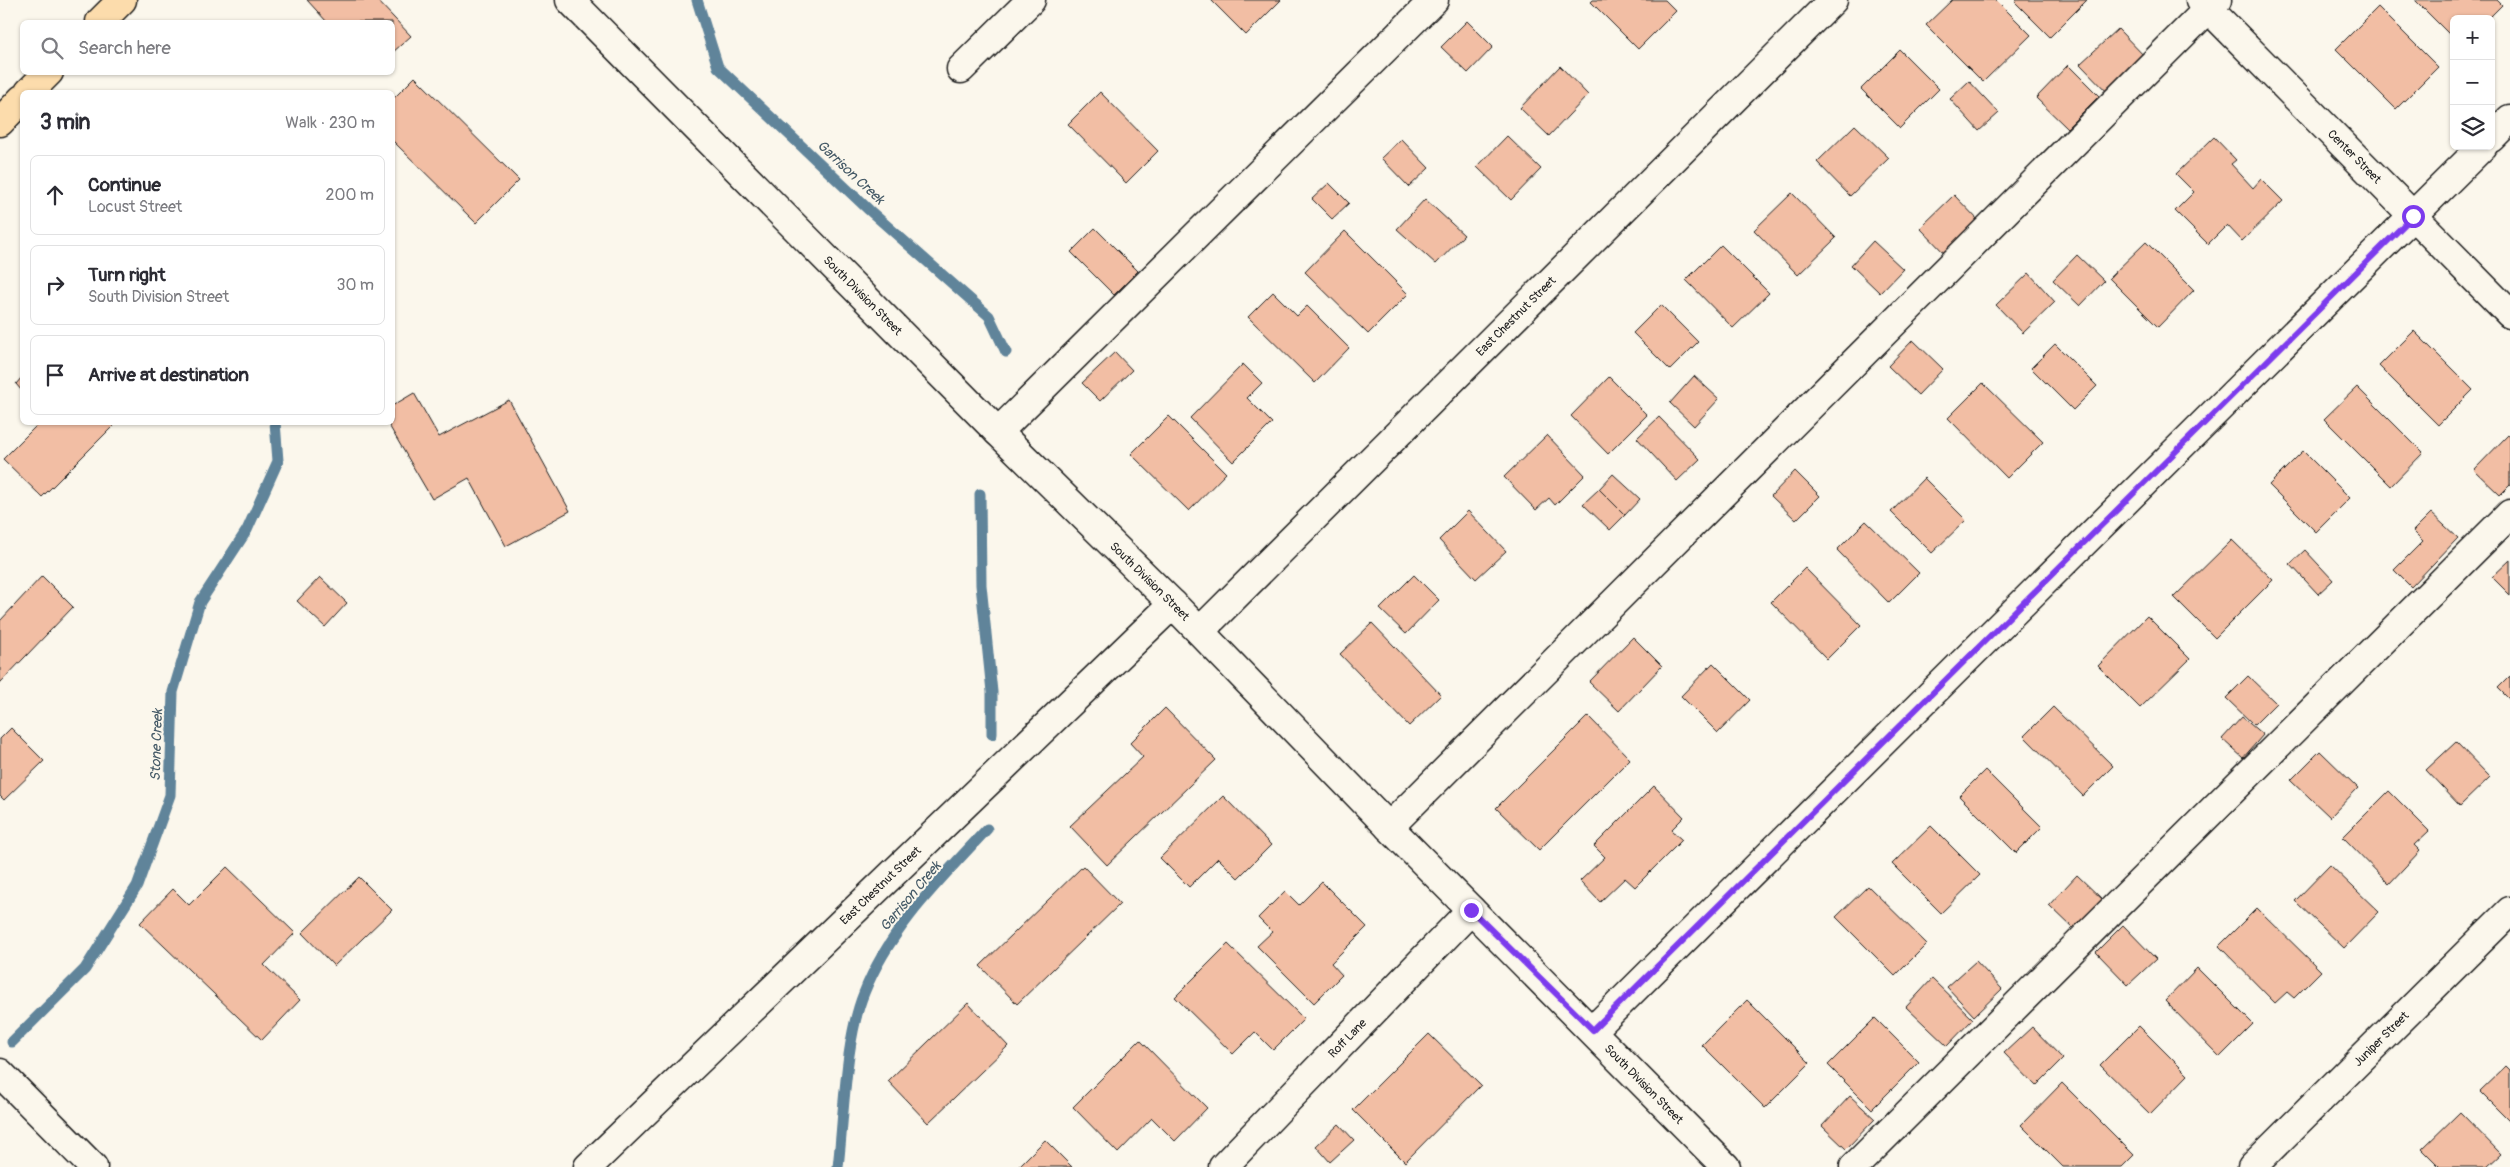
<!DOCTYPE html>
<html lang="en">
<head>
<meta charset="utf-8">
<style>
  body { margin:0; font-family:Pangolin,sans-serif; background:#f7f7f7; color:#2b2b33 }
  .controls { position:absolute; right:15px; top:15px; display:grid; overflow:hidden; border-radius:8px; box-shadow:0 1px 4px #0004 }
  .controls button { width:45px; height:45px; display:grid; place-items:center; padding:0; border:0; border-bottom:1px solid #e1e1e2; background:#fff; color:#2b2b33; font:25px sans-serif }
  .stop { position:absolute; width:15px; height:15px; margin:-11px; border:4px solid #7c3aed; border-radius:50%; background:#fff }
  .stop.end { background:#7c3aed; border-color:#fff; box-shadow:0 1px 5px #0008 }
  .list { margin:0; padding:0; list-style:none }
  h2 { display:flex; justify-content:space-between; align-items:center; height:65px; margin:0; padding:0 20px; font-size:21px }
  h2 small { font-size:16px; font-weight:400; color:#7c7c81 }
  .list li { display:grid; grid-template-columns:32px 1fr auto; gap:15px; align-items:center; box-sizing:border-box; height:80px; margin:0 10px 10px; padding:0 10px; border:1px solid #e1e1e2; border-radius:8px }
  .list b { display:block; font-size:19px; white-space:nowrap }
  .list p { margin:0; font-size:16px; white-space:nowrap; color:#7c7c81 }
  .list em { font-size:16px; font-style:normal; color:#7c7c81 }
  .icon { flex:none; width:28px; height:28px; fill:none; stroke:currentColor; stroke-width:2; stroke-linecap:round; stroke-linejoin:round }
  .map { position:relative; flex:none; width:2510px; height:1167px; overflow:hidden }
  .search { position:absolute; background:#fff; box-shadow:0 1px 4px #0004; left:20px; top:20px; width:375px; height:55px; display:flex; align-items:center; gap:12px; box-sizing:border-box; padding:0 18px; border-radius:8px; color:#7c7c81; font-size:19px }
  .panel { position:absolute; background:#fff; box-shadow:0 1px 4px #0004; left:20px; top:90px; width:375px; height:335px; border-radius:8px }
  .map>svg:first-child { display:block }
</style>
</head>
<body>
<div class="map">
<svg width="2510" height="1167" viewBox="0 0 2510 1167">
  <rect width="100%" height="100%" fill="#fbf7ec"/>
  <filter id="ink" filterUnits="userSpaceOnUse"><feTurbulence type="fractalNoise" baseFrequency=".02" numOctaves="2"/><feDisplacementMap in="SourceGraphic" scale="10" xChannelSelector="R" yChannelSelector="G"/><feConvolveMatrix kernelMatrix="1 2 1 2 8 2 1 2 1" color-interpolation-filters="sRGB"/></filter>
  <g filter="url(#ink)">
    <g fill="none" stroke-linecap="round" stroke-linejoin="round">
      <!-- stream -->
      <path stroke="#60849a" stroke-width="11" d="M697 0 718 67 869 210 989 316 1006 352
        M980 494 981 585 992 692V734
        M12 1042 85 969 137 886 170 795 173 692 200 602 247 530 278 461 275 422
        M838 1167C844 1116 845 1039 864 993 889 929 941 879 987 829"/>
    </g>
    <!-- building -->
    <path fill="#f2bea4" stroke="#1c1c1c" d="M307 0H377L411 36 392 53V22H327Z
      M1211 0H1281L1246 35Z
      M1593 0H1665L1676 11 1638 49 1591 2Z
      M1952 0H1996L2031 35 1983 82 1926 25Z
      M2017 0H2087L2050 37 2015 2Z
      M2415 0H2497L2502 5 2488 19H2454V39Z
      M2378 7 2438 67 2396 109 2336 49Z
      M1467 21 1493 47 1468 73 1441 47Z
      M2118 29 2150 62 2113 98 2080 64Z
      M1900 50 1939 89 1900 128 1861 89Z
      M2068 65 2099 96 2067 128 2036 98Z
      M1560 66 1588 95 1549 136 1520 108Z
      M415 77 519 180 476 223 392 140V100Z
      M1969 81 1999 113 1979 131 1950 99Z
      M1100 92 1158 151 1126 183 1068 124Z
      M1855 125 1889 158 1850 196 1817 162Z
      M1507 136 1541 169 1511 200 1477 167Z
      M2214 137 2236 160 2231 164 2253 188 2261 179 2283 201 2242 241 2227 225 2208 244 2175 211 2194 192 2176 174Z
      M1401 139 1429 168 1409 187 1381 158Z
      M1329 183 1349 203 1332 219 1312 199Z
      M1792 193 1836 238 1798 275 1754 230Z
      M1954 195 1982 224 1948 257 1920 228Z
      M1425 199 1464 235 1436 264 1397 229Z
      M1095 228 1138 271 1114 295 1071 252Z
      M1345 231 1408 294 1368 334 1305 272Z
      M1873 241 1903 269 1880 293 1851 265Z
      M2146 242 2194 290 2158 327 2109 278Z
      M1721 245 1769 293 1733 328 1686 280Z
      M2077 255 2104 281 2080 306 2053 280Z
      M2029 273 2055 302 2023 333 1996 305Z
      M1273 292 1297 316 1307 306 1349 348 1315 383 1248 317Z
      M1661 305 1698 342 1670 370 1633 333Z
      M2414 331 2473 390 2438 425 2379 366Z
      M1913 340 1943 369 1918 395 1888 366Z
      M2055 344 2097 386 2073 410 2031 368Z
      M1115 352 1132 370 1100 401 1082 383Z
      M1243 364 1262 383 1247 398 1272 423 1233 462 1190 418Z
      M1694 376 1719 399 1694 426 1670 403Z
      M22 377V391L16 384Z
      M1609 377 1647 415 1608 454 1571 416Z
      M1983 383 2043 442 2007 478 1948 418Z
      M2357 387 2423 453 2391 486 2324 419Z
      M414 393 439 437 509 400 570 511 506 546 469 478 432 499 387 422H392V406Z
      M1169 416 1226 473 1189 511 1131 454Z
      M1659 417 1700 459 1677 481 1637 438Z
      M40 422H117L42 497 3 459Z
      M1547 435 1585 475 1555 505 1549 498 1536 510 1504 477Z
      M2508 435 2510 437V485L2500 495 2474 470Z
      M2303 451 2350 498 2316 532 2269 485Z
      M1795 471 1820 496 1796 520 1771 496Z
      M1613 474 1640 499 1625 515 1599 489Z
      M1924 478 1966 520 1932 553 1891 512Z
      M1599 489 1625 515 1610 530 1583 504Z
      M1468 511 1506 551 1476 579 1439 540Z
      M2431 513 2458 538 2411 587 2394 570 2423 541 2413 531Z
      M1866 521 1919 573 1889 603 1837 550Z
      M2232 540 2273 580 2215 638 2174 597Z
      M2305 550 2333 580 2318 594 2290 564Z
      M2510 560V595L2492 577Z
      M1805 568 1861 625 1827 659 1771 602Z
      M1414 575 1439 600 1406 634 1380 609Z
      M42 576 73 607 0 683V621Z
      M320 577 347 603 325 627 297 601Z
      M2147 616 2190 659 2140 708 2098 666Z
      M1372 623 1441 695 1409 726 1340 654Z
      M1633 637 1662 666 1619 711 1589 682Z
      M1713 663 1750 700 1718 733 1681 696Z
      M2248 676 2276 703 2254 725 2226 698Z
      M2510 676V700L2498 688Z
      M2053 707 2113 766 2083 796 2024 736Z
      M1165 708 1216 760 1107 865 1070 826 1143 757 1130 743Z
      M1588 716 1630 759 1539 850 1496 808Z
      M2242 717 2263 735 2243 758 2222 739Z
      M11 728 44 761 4 800 0 796V739Z
      M2456 742 2490 777 2460 806 2426 770Z
      M2320 751 2358 788 2330 817 2291 780Z
      M1985 770 2042 827 2016 853 1959 796Z
      M1654 786 1684 817 1671 830 1682 840 1635 887 1625 878 1600 902 1580 881 1605 857 1594 846Z
      M2389 791 2429 831 2414 845 2420 851 2389 884 2343 837Z
      M1223 796 1271 845 1238 878 1218 858 1189 887 1160 858Z
      M1931 826 1980 875 1941 913 1892 864Z
      M2330 865 2379 912 2344 948 2295 901Z
      M1083 866 1120 904 1017 1004 980 966Z
      M227 867 295 933 264 965 300 1000 262 1040 140 923 173 889 189 905Z
      M2077 875 2103 900 2075 930 2049 905Z
      M359 877 392 910 334 966 302 933Z
      M1322 882 1367 927 1331 963 1342 975 1314 1003 1257 946 1272 932 1258 918 1285 891 1299 905Z
      M1868 886 1927 944 1895 976 1836 917Z
      M2257 908 2321 971 2294 998 2287 992 2275 1003 2219 946Z
      M2123 925 2156 959 2128 985 2096 952Z
      M1228 944 1304 1019 1273 1050 1255 1032 1233 1054 1175 997Z
      M1976 961 2002 989 1974 1016 1947 987Z
      M2197 968 2253 1024 2220 1057 2165 1001Z
      M1932 979 1973 1019 1947 1046 1906 1007Z
      M1747 1000 1810 1063 1765 1108 1702 1045Z
      M968 1003 1008 1046 928 1123 888 1081Z
      M1875 1018 1919 1062 1872 1109 1828 1065Z
      M2139 1026 2188 1075 2150 1114 2100 1065Z
      M2032 1027 2063 1059 2036 1086 2004 1053Z
      M1429 1034 1481 1085 1405 1162 1353 1110Z
      M1140 1040 1207 1108 1175 1141 1152 1118 1118 1153 1073 1107Z
      M2506 1066 2510 1070V1121L2480 1091Z
      M2062 1083 2134 1155 2122 1167H2063L2021 1125Z
      M1850 1096 1875 1119 1846 1149 1822 1126Z
      M2460 1112 2501 1154 2487 1167H2440L2422 1149Z
      M1339 1124 1354 1140 1330 1162 1316 1146Z
      M1045 1140 1072 1167H1018Z"/>
    <g fill="none" stroke-linecap="round" stroke-linejoin="round">
      <!-- minor casing -->
      <g stroke="#1c1c1c" stroke-width="31">
        <g id="minor">
          <path id="s1" d="M570 0 998 432 1173 604 1389 827 1726 1167"/>
          <path id="s2" d="M2200 0 2510 314"/>
          <path d="M961 69 1031 0"/>
          <path d="M2491 138 2510 119"/>
          <path d="M998 432 1434 0"/>
          <path id="s3" d="M1200 631 1833 0"/>
          <path d="M1389 827 2217 0"/>
          <path d="M1593 1030 2483 146"/>
          <path d="M0 1073 93 1167"/>
          <path id="s4" d="M588 1167 1173 604"/>
          <path id="s5" d="M1223 1167 1471 910"/>
          <path d="M1854 1167 2510 514"/>
          <path id="s6" d="M2252 1167 2510 911"/>
        </g>
      </g>
      <!-- major casing -->
      <g stroke="#1c1c1c" stroke-width="31">
        <path id="major" d="M100 22 122 0
          M29 92 49 72
          M0 122 22 99"/>
      </g>
      <!-- minor -->
      <use href="#minor" stroke="#fbf7ec" stroke-width="28"/>
      <!-- major -->
      <use href="#major" stroke="#fcdcac" stroke-width="28"/>
    </g>
  </g>
  <g fill="none" stroke-linecap="round" stroke-linejoin="round" filter="url(#ink)">
    <!-- route -->
    <path stroke="#7c3aed" stroke-width="6" d="M1471 910 1593 1030 2413 216"/>
  </g>
  <g text-anchor="middle" stroke-width="4" stroke-linejoin="round" paint-order="stroke">
    <!-- street labels -->
    <g font-size="12" fill="#1c1c1c" stroke="#fbf7ec">
      <text dy="4" stroke="none"><textPath href="#s2" startOffset="220">Center Street</textPath></text>
      <text dy="4" stroke="none"><textPath href="#s1" startOffset="416">South Division Street</textPath></text>
      <text dy="4" stroke="none"><textPath href="#s3" startOffset="446">East Chestnut Street</textPath></text>
      <text dy="4" stroke="none"><textPath href="#s1" startOffset="821">South Division Street</textPath></text>
      <text dy="4" stroke="none"><textPath href="#s4" startOffset="406">East Chestnut Street</textPath></text>
      <text dy="4" stroke="none"><textPath href="#s5" startOffset="179">Roff Lane</textPath></text>
      <text dy="4" stroke="none"><textPath href="#s6" startOffset="182">Juniper Street</textPath></text>
      <text dy="4" stroke="none"><textPath href="#s1" startOffset="1526">South Division Street</textPath></text>
    </g>
    <!-- water labels -->
    <g font-size="14" font-style="italic" fill="#445966" stroke="#fbf7ec">
      <text transform="translate(851 172) rotate(43)" y="5">Garrison Creek</text>
      <text transform="translate(156 745) rotate(-88)" y="5">Stone Creek</text>
      <text transform="translate(910 896) rotate(-50)" y="5">Garrison Creek</text>
    </g>
  </g>
</svg>
<div class="controls">
<button>+</button>
<button>−</button>
<button><svg class="icon" aria-label="layers" viewBox="0 0 24 24"><path d="M12 4l9 5-9 5-9-5zM3 14l9 5 9-5"/></svg></button>
</div>
<div class="stop" style="left:2413px;top:216px"></div>
<div class="stop end" style="left:1471px;top:910px"></div>
<div class="search"><svg class="icon" aria-label="search" viewBox="0 0 24 24"><circle cx="10" cy="10" r="6"/><path d="M15 15l6 6"/></svg>Search here</div>
<section class="panel">
<h2>3 min<small>Walk · 230 m</small></h2>
<ul class="list">
<li><svg class="icon" aria-label="ahead" viewBox="0 0 24 24"><path d="M12 20V5M6 11l6-6 6 6"/></svg><div><b>Continue</b><p>Locust Street</p></div><em>200 m</em></li>
<li><svg class="icon" aria-label="right" viewBox="0 0 24 24"><path d="M7 20v-9h11M14 6l5 5-5 5"/></svg><div><b>Turn right</b><p>South Division Street</p></div><em>30 m</em></li>
<li><svg class="icon" aria-label="arrive" viewBox="0 0 24 24"><path d="M6 21V4h12l-3 4 3 4H6"/></svg><div><b>Arrive at destination</b></div></li>
</ul>
</section>
</div>
</body>
</html>
